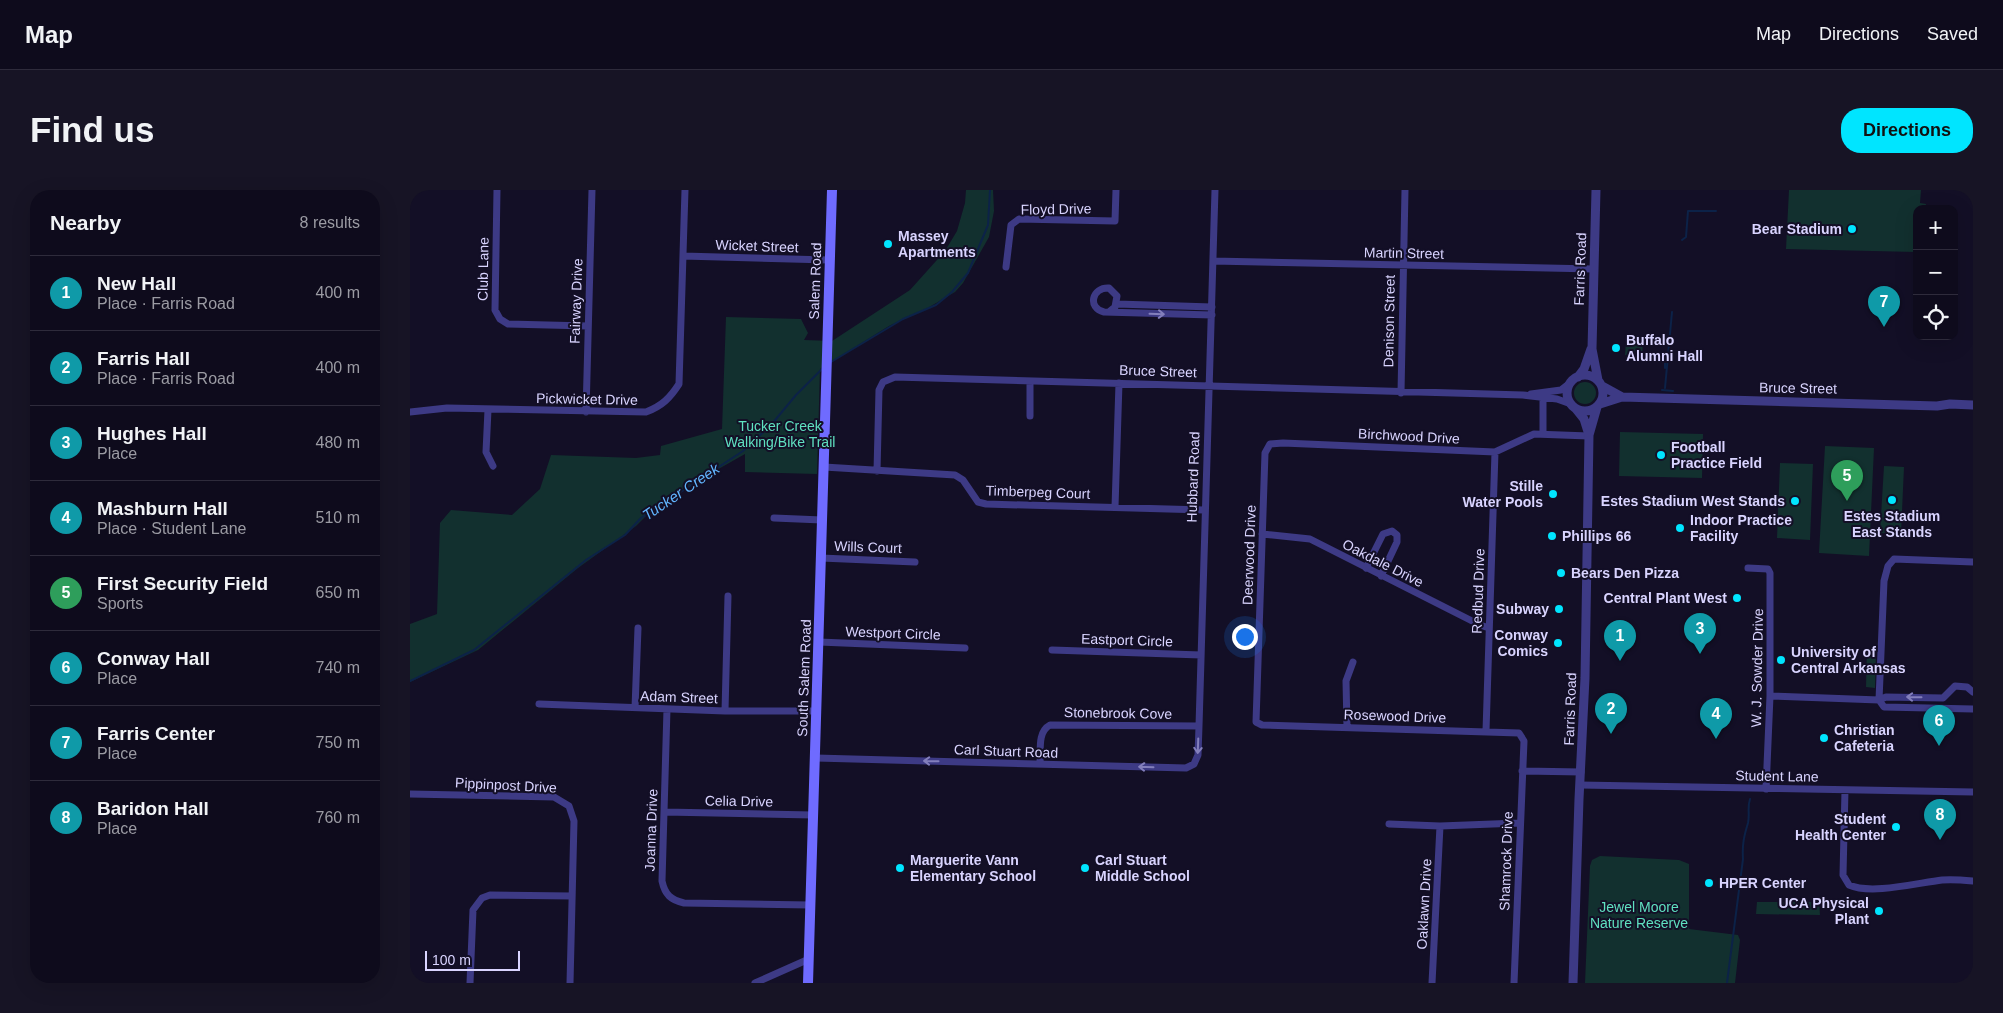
<!DOCTYPE html>
<html lang="en">
<head>
<meta charset="utf-8">
<style>
  body { margin:0; font-family:Arial,sans-serif; background:#171425; color:#f1f3f6 }
  .controls { position:absolute; right:15px; top:15px; display:grid; overflow:hidden; border-radius:10px; box-shadow:0 5px 20px #0002 }
  .controls button { width:45px; height:45px; display:grid; place-items:center; padding:0; border:0; border-bottom:1px solid #2e2b3b; background:#0e0b1c; color:#f1f3f6; font:25px sans-serif }
  .scale { position:absolute; left:15px; bottom:12px; width:95px; box-sizing:border-box; padding-left:5px; border:2px solid #d9d4ff; border-top:0; font-size:14px; line-height:18px; white-space:nowrap; color:#d9d4ff; -webkit-text-stroke:4px #130f26; paint-order:stroke }
  .you { position:absolute; left:834px; top:446px; width:18px; height:18px; margin:-12px; border:4px solid #fff; border-radius:50%; background:#1a73e8; box-shadow:0 0 0 8px #1a73e833 }
  .badge { display:grid; place-items:center; width:32px; height:32px; border-radius:50%; background:#00e5ff; color:#fff; font-size:16px; font-weight:700 }
  .pin { position:absolute; translate:-50% -41px; filter:drop-shadow(0 1px 2px #0008) }
  .pin::after { content:''; position:absolute; top:26px; width:18px; height:15px; background:inherit; clip-path:polygon(0 0,100% 0,50% 100%) }
  .list { margin:0; padding:0; list-style:none }
  h2 { display:flex; justify-content:space-between; align-items:center; height:65px; margin:0; padding:0 20px; font-size:21px }
  h2 small { font-size:16px; font-weight:400; color:#9b9ba3 }
  .list li { display:grid; grid-template-columns:32px 1fr auto; gap:15px; align-items:center; box-sizing:border-box; height:75px; padding:0 20px; border-top:1px solid #2e2b3b }
  .list b { display:block; font-size:19px; white-space:nowrap }
  .list p { margin:0; font-size:16px; white-space:nowrap; color:#9b9ba3 }
  .list em { font-size:16px; font-style:normal; color:#9b9ba3 }
  .icon { flex:none; width:28px; height:28px; fill:none; stroke:currentColor; stroke-width:2; stroke-linecap:round; stroke-linejoin:round }
  .map { position:relative; flex:none; width:1563px; height:793px; overflow:hidden; border-radius:20px }
  header { display:flex; align-items:center; gap:30px; box-sizing:border-box; height:70px; padding:0 25px; background:#0e0b1c; border-bottom:1px solid #2e2b3b }
  header strong { font-size:24px }
  nav { display:flex; gap:28px; margin-inline-start:auto; font-size:18px }
  .intro { display:flex; align-items:center; justify-content:space-between; box-sizing:border-box; height:120px; padding:0 30px }
  h1 { margin:0; font-size:35px }
  .button { padding:12px 22px; border-radius:20px; background:#00e5ff; color:#111; font-size:18px; font-weight:700 }
  main { display:flex; gap:30px; padding:0 30px }
  aside { flex:1; background:#0e0b1c; border-radius:20px; box-shadow:0 5px 20px #0002 }
  .map>svg:first-child { display:block }
</style>
</head>
<body>
<header>
<strong>Map</strong>
<nav><a>Map</a><a>Directions</a><a>Saved</a></nav>
</header>
<div class="intro"><h1>Find us</h1><a class="button">Directions</a></div>
<main>
<aside>
<h2>Nearby<small>8 results</small></h2>
<ul class="list">
<li><span class="badge" style="background:#0f9aa8">1</span><div><b>New Hall</b><p>Place · Farris Road</p></div><em>400 m</em></li>
<li><span class="badge" style="background:#0f9aa8">2</span><div><b>Farris Hall</b><p>Place · Farris Road</p></div><em>400 m</em></li>
<li><span class="badge" style="background:#0f9aa8">3</span><div><b>Hughes Hall</b><p>Place</p></div><em>480 m</em></li>
<li><span class="badge" style="background:#0f9aa8">4</span><div><b>Mashburn Hall</b><p>Place · Student Lane</p></div><em>510 m</em></li>
<li><span class="badge" style="background:#2e9e5b">5</span><div><b>First Security Field</b><p>Sports</p></div><em>650 m</em></li>
<li><span class="badge" style="background:#0f9aa8">6</span><div><b>Conway Hall</b><p>Place</p></div><em>740 m</em></li>
<li><span class="badge" style="background:#0f9aa8">7</span><div><b>Farris Center</b><p>Place</p></div><em>750 m</em></li>
<li><span class="badge" style="background:#0f9aa8">8</span><div><b>Baridon Hall</b><p>Place</p></div><em>760 m</em></li>
</ul>
</aside>
<div class="map">
<svg width="1563" height="793" viewBox="0 0 1563 793">
  <rect width="100%" height="100%" fill="#130f26"/>
  <!-- green -->
  <path fill="#12302f" d="M556 0H583L584 21 579 47 553 93 545 102 516 119 479 136 410 179 407 284 335 282V264L250 312 226 336 168 378 68 460 0 492V434L27 424 30 333 41 320 102 325 130 299 141 265 226 268 250 265 251 256 312 239 316 127 391 129 398 143 394 150 422 151 500 100 535 61 547 41 555 13Z
    M1379 0H1511L1510 13 1516 14 1515 19H1507L1506 62 1376 59Z
    M1223 147 1233 148 1232 169H1222V166L1215 165 1216 151H1222Z
    M1164 203a11 11 0 1 1 22 0a11 11 0 1 1-22 0Z
    M1210 242 1293 244 1292 288 1209 286Z
    M1415 256 1464 258 1459 366 1409 363Z
    M1370 273 1403 274 1400 350 1367 348Z
    M1474 276 1494 277 1491 344 1470 343Z
    M1457 459H1466L1465 498 1456 497Z
    M1190 666 1269 670 1279 674V739L1328 745 1330 750 1325 793H1175L1180 676 1182 670Z
    M1347 712H1409L1410 725 1346 724Z"/>
  <g fill="none" stroke-linecap="round" stroke-linejoin="round">
    <!-- stream -->
    <path stroke="#0c2248" stroke-width="2" d="M1272 50 1276 47 1278 21H1306
      M421 172 493 129 526 115 542 102 558 83 578 35 580 0
      M1255 178V168
      M1255 198 1262 122
      M1252 200 1263 201
      M0 491 64 460 176 370 215 345 231 328 333 261 361 235 386 205 413 178
      M1317 793 1333 669C1332 655 1334 646 1338 633 1340 624 1337 618 1340 609"/>
    <!-- minor -->
    <path stroke="#3d3a85" stroke-width="7" d="M87 0 85 120 90 129 98 134 178 136
      M273 66 419 70
      M803 71 1184 79
      M596 77 601 35 609 29 705 31 706 0
      M707 114 802 117
      M699 122 705 117 707 106 699 98C682 97 677 118 694 122L802 125
      M991 203 995 0
      M1121 204 1151 200 1160 193
      M78 220 76 262 83 276
      M0 222 37 218 236 222C252 216 260 208 269 194L275 0
      M176 222 182 0
      M620 226V192
      M1133 244V209
      M414 277 545 285 553 290 568 312 576 314 794 320
      M467 281 469 200 473 192 485 187 1113 205 1147 209 1161 214
      M705 317 709 193
      M364 328 412 330
      M852 344 900 349 1070 435 1079 438
      M411 368 505 372
      M956 378 973 344 982 341 987 345V352L971 386
      M1338 378 1358 379 1360 383V506L1356 599
      M409 452 555 458
      M642 460 791 465
      M1360 506 1469 510 1476 507 1533 508 1545 496 1557 497 1563 502
      M1469 510 1474 391 1478 376 1484 369 1563 372
      M1469 510 1474 517 1563 519
      M129 514 315 521H407
      M225 518 228 438
      M257 519 252 691C255 705 261 710 274 713L400 715
      M315 521 318 406
      M937 537 936 491 943 472
      M1076 541 1085 262
      M406 568 776 578 784 574 788 565 789 536 805 0
      M630 574C631 561 627 542 640 535L789 536
      M1112 581 1171 582
      M1170 595 1563 602
      M1435 600 1433 685 1439 695C1461 705 1507 693 1532 690 1542 689 1553 690 1563 691
      M0 604 144 607 159 616 164 631 160 793
      M255 622 403 625
      M979 634 1030 636 1109 633
      M60 793 63 720 72 708 80 705 162 706
      M345 793 399 769
      M1022 793 1030 636
      M1104 793 1114 551 1109 543 852 535 846 532 855 263 860 254 873 253 1085 262 1124 244 1179 246"/>
    <!-- tertiary -->
    <path stroke="#3d3a85" stroke-width="9" d="M1186 0 1182 159 1188 190
      M1157 203a18 18 0 1 1 36 0a18 18 0 1 1-36 0Z
      M1168 187 1174 179 1181 159
      M1192 196 1212 207 1527 216 1540 214 1563 215
      M1190 214 1212 207
      M1166 219 1174 229 1179 245
      M1163 793 1169 609 1175 488 1179 245 1187 217"/>
    <!-- secondary -->
    <path stroke="#6f6bff" stroke-width="10" d="M398 793 422 0"/>
  </g>
  <!-- one-way arrows -->
  <defs><path id="oneway-shaft" d="M-6 0H5M1.5-3L5.5 0L1.5 3" fill="none" stroke-width="1.6" stroke-linecap="round" stroke-linejoin="round" transform="scale(1.25)"/></defs>
  <g stroke="#837fbc">
    <use href="#oneway-shaft" transform="translate(747 124) rotate(2)"/>
    <use href="#oneway-shaft" transform="translate(1504 507) rotate(-179)"/>
    <use href="#oneway-shaft" transform="translate(788 556) rotate(92)"/>
    <use href="#oneway-shaft" transform="translate(521 571) rotate(-179)"/>
    <use href="#oneway-shaft" transform="translate(736 577) rotate(-178)"/>
  </g>
  <!-- markers -->
  <g fill="#00e5ff" stroke="#130f26" stroke-width="2">
    <circle cx="1442" cy="39" r="5"/>
    <circle cx="478" cy="54" r="5"/>
    <circle cx="1206" cy="158" r="5"/>
    <circle cx="1251" cy="265" r="5"/>
    <circle cx="1143" cy="304" r="5"/>
    <circle cx="1482" cy="310" r="5"/>
    <circle cx="1385" cy="311" r="5"/>
    <circle cx="1270" cy="338" r="5"/>
    <circle cx="1142" cy="346" r="5"/>
    <circle cx="1151" cy="383" r="5"/>
    <circle cx="1327" cy="408" r="5"/>
    <circle cx="1149" cy="419" r="5"/>
    <circle cx="1148" cy="453" r="5"/>
    <circle cx="1371" cy="470" r="5"/>
    <circle cx="1414" cy="548" r="5"/>
    <circle cx="1486" cy="637" r="5"/>
    <circle cx="490" cy="678" r="5"/>
    <circle cx="675" cy="678" r="5"/>
    <circle cx="1299" cy="693" r="5"/>
    <circle cx="1469" cy="721" r="5"/>
  </g>
  <g text-anchor="middle" stroke-width="4" stroke-linejoin="round" paint-order="stroke">
    <!-- street labels -->
    <g font-size="14" fill="#d9d4ff" stroke="#130f26">
      <text transform="translate(646 19) rotate(-1)" y="5">Floyd Drive</text>
      <text transform="translate(347 56) rotate(2)" y="5">Wicket Street</text>
      <text transform="translate(994 63) rotate(1)" y="5">Martin Street</text>
      <text transform="translate(73 79) rotate(-89)" y="5">Club Lane</text>
      <text transform="translate(1170 79) rotate(-88)" y="5">Farris Road</text>
      <text transform="translate(405 91) rotate(-88)" y="5">Salem Road</text>
      <text transform="translate(166 111) rotate(-88)" y="5">Fairway Drive</text>
      <text transform="translate(979 131) rotate(-89)" y="5">Denison Street</text>
      <text transform="translate(748 181) rotate(2)" y="5">Bruce Street</text>
      <text transform="translate(1388 198) rotate(1)" y="5">Bruce Street</text>
      <text transform="translate(177 209) rotate(1)" y="5">Pickwicket Drive</text>
      <text transform="translate(999 246) rotate(3)" y="5">Birchwood Drive</text>
      <text transform="translate(783 287) rotate(-88)" y="5">Hubbard Road</text>
      <text transform="translate(628 302) rotate(2)" y="5">Timberpeg Court</text>
      <text transform="translate(458 357) rotate(2)" y="5">Wills Court</text>
      <text transform="translate(839 365) rotate(-88)" y="5">Deerwood Drive</text>
      <text transform="translate(973 373) rotate(27)" y="5">Oakdale Drive</text>
      <text transform="translate(1068 401) rotate(-88)" y="5">Redbud Drive</text>
      <text transform="translate(483 443) rotate(2)" y="5">Westport Circle</text>
      <text transform="translate(717 450) rotate(2)" y="5">Eastport Circle</text>
      <text transform="translate(1347 478) rotate(-89)" y="5">W. J. Sowder Drive</text>
      <text transform="translate(394 488) rotate(-88)" y="5">South Salem Road</text>
      <text transform="translate(269 507) rotate(2)" y="5">Adam Street</text>
      <text transform="translate(1160 519) rotate(-88)" y="5">Farris Road</text>
      <text transform="translate(708 523) rotate(1)" y="5">Stonebrook Cove</text>
      <text transform="translate(985 526) rotate(2)" y="5">Rosewood Drive</text>
      <text transform="translate(596 561) rotate(2)" y="5">Carl Stuart Road</text>
      <text transform="translate(1367 586) rotate(1)" y="5">Student Lane</text>
      <text transform="translate(96 595) rotate(3)" y="5">Pippinpost Drive</text>
      <text transform="translate(329 611) rotate(1)" y="5">Celia Drive</text>
      <text transform="translate(241 640) rotate(-88)" y="5">Joanna Drive</text>
      <text transform="translate(1096 671) rotate(-88)" y="5">Shamrock Drive</text>
      <text transform="translate(1014 714) rotate(-87)" y="5">Oaklawn Drive</text>
    </g>
    <!-- poi labels -->
    <g font-size="14" font-weight="bold" fill="#d9d4ff" stroke="#130f26" text-anchor="start">
      <text x="1432" y="44" text-anchor="end">Bear Stadium</text>
      <text x="488" y="51">Massey<tspan x="488" dy="16">Apartments</tspan></text>
      <text x="1216" y="155">Buffalo<tspan x="1216" dy="16">Alumni Hall</tspan></text>
      <text x="1261" y="262">Football<tspan x="1261" dy="16">Practice Field</tspan></text>
      <text x="1133" y="301" text-anchor="end">Stille<tspan x="1133" dy="16">Water Pools</tspan></text>
      <text x="1375" y="316" text-anchor="end">Estes Stadium West Stands</text>
      <text x="1482" y="331" text-anchor="middle">Estes Stadium<tspan x="1482" dy="16">East Stands</tspan></text>
      <text x="1280" y="335">Indoor Practice<tspan x="1280" dy="16">Facility</tspan></text>
      <text x="1152" y="351">Phillips 66</text>
      <text x="1161" y="388">Bears Den Pizza</text>
      <text x="1317" y="413" text-anchor="end">Central Plant West</text>
      <text x="1139" y="424" text-anchor="end">Subway</text>
      <text x="1138" y="450" text-anchor="end">Conway<tspan x="1138" dy="16">Comics</tspan></text>
      <text x="1381" y="467">University of<tspan x="1381" dy="16">Central Arkansas</tspan></text>
      <text x="1424" y="545">Christian<tspan x="1424" dy="16">Cafeteria</tspan></text>
      <text x="1476" y="634" text-anchor="end">Student<tspan x="1476" dy="16">Health Center</tspan></text>
      <text x="500" y="675">Marguerite Vann<tspan x="500" dy="16">Elementary School</tspan></text>
      <text x="685" y="675">Carl Stuart<tspan x="685" dy="16">Middle School</tspan></text>
      <text x="1309" y="698">HPER Center</text>
      <text x="1459" y="718" text-anchor="end">UCA Physical<tspan x="1459" dy="16">Plant</tspan></text>
    </g>
    <!-- park labels -->
    <g font-size="14" fill="#5fe0c0" stroke="#130f26">
      <text x="370" y="241">Tucker Creek<tspan x="370" dy="16">Walking/Bike Trail</tspan></text>
      <text x="1229" y="722">Jewel Moore<tspan x="1229" dy="16">Nature Reserve</tspan></text>
    </g>
    <!-- water labels -->
    <g font-size="15" font-style="italic" fill="#62b6ff" stroke="#130f26">
      <text transform="translate(271 302) rotate(-34)" y="5">Tucker Creek</text>
    </g>
  </g>
</svg>
<div class="controls">
<button>+</button>
<button>−</button>
<button><svg class="icon" aria-label="locate" viewBox="0 0 24 24"><circle cx="12" cy="12" r="6"/><path d="M12 2v4M12 18v4M2 12h4M18 12h4"/></svg></button>
</div>
<div class="scale">100 m</div>
<div class="you"></div>
<div class="pin badge" style="left:1210px;top:471px;background:#0f9aa8">1</div>
<div class="pin badge" style="left:1201px;top:544px;background:#0f9aa8">2</div>
<div class="pin badge" style="left:1290px;top:464px;background:#0f9aa8">3</div>
<div class="pin badge" style="left:1306px;top:549px;background:#0f9aa8">4</div>
<div class="pin badge" style="left:1437px;top:311px;background:#2e9e5b">5</div>
<div class="pin badge" style="left:1529px;top:556px;background:#0f9aa8">6</div>
<div class="pin badge" style="left:1474px;top:137px;background:#0f9aa8">7</div>
<div class="pin badge" style="left:1530px;top:650px;background:#0f9aa8">8</div>
</div>
</main>
</body>
</html>
